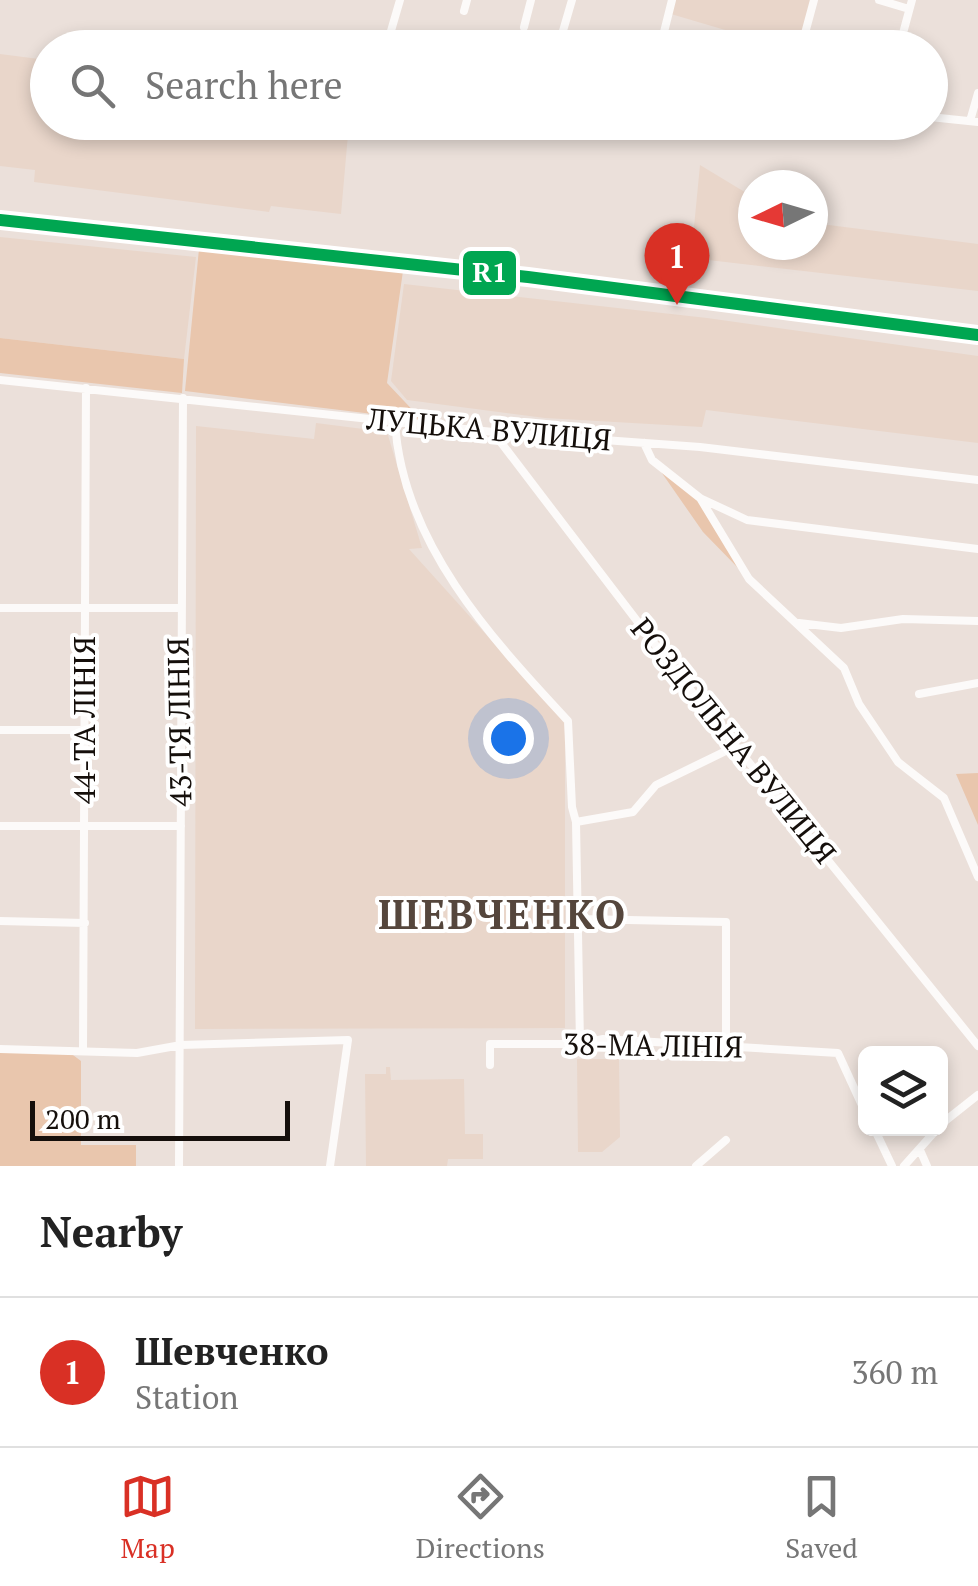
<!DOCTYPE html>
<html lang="en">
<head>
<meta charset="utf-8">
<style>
  body { margin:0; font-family:"PT Serif",serif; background:#f6f6f6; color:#222 }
  .controls { position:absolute; right:30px; bottom:30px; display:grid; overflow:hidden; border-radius:15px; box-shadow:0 5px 15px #0003 }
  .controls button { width:90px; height:90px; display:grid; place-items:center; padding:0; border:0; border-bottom:2px solid #e0e0e0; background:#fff; color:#222; font:50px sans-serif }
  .compass { position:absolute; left:738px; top:170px; width:90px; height:90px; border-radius:50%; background:#fff; box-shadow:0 5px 15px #0003; rotate:265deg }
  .scale { position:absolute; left:30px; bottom:25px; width:260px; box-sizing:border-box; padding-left:10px; border:5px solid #150f0b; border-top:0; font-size:28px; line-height:35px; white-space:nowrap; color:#150f0b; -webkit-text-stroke:8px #fff; paint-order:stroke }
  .you { position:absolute; left:508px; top:738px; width:35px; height:35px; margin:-25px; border:8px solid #fff; border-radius:50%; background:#1a73e8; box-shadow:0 0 0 15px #1a73e833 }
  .badge { display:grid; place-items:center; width:65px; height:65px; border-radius:50%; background:#d93025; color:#fff; font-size:32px; font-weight:700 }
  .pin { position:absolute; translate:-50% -82px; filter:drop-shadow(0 2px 5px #0008) }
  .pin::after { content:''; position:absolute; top:52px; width:35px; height:30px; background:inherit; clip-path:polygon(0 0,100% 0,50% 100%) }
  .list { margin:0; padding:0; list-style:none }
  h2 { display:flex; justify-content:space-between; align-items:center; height:130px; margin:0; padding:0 40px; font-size:42px }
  h2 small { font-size:32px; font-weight:400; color:#767676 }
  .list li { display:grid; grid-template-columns:65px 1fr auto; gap:30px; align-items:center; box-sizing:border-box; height:150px; padding:0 40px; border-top:2px solid #e0e0e0 }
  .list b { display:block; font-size:38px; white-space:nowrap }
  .list p { margin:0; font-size:32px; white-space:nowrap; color:#767676 }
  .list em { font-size:32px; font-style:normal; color:#767676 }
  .icon { flex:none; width:55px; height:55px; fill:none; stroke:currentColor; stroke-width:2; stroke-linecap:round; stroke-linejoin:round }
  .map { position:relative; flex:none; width:978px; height:1166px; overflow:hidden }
  .search { position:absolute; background:#fff; box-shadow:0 5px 15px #0003; left:30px; right:30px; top:30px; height:110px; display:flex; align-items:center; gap:25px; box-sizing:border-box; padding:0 35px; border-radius:55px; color:#767676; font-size:38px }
  .sheet { height:280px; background:#fff }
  nav { display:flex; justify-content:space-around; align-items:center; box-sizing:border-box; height:140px; border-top:2px solid #e0e0e0; background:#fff; font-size:28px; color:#767676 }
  nav a { display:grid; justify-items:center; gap:5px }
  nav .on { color:#d93025 }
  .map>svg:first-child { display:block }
</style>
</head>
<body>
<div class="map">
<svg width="978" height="1166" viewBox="0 0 978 1166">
  <rect width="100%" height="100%" fill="#ebe0da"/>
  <!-- built -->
  <path fill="#e9d6ca" d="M675 0H812L798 47H783L671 14Z
    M0 54 47 60 48 122 349 123 341 214 271 206 269 212 34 182 35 170 0 166Z
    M700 165 753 197V245H813V223L978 244V291L691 258Z
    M0 237 196 257 184 359 0 338Z
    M404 284 707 318 978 356V443L706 410 702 427 545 418 407 400 391 381Z
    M316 423 387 432 422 548 409 549 565 722V1028L195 1029 196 426 314 439Z
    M577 1059H619L620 1137 602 1152H578Z
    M386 1067H390L391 1080 464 1079 465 1134H483V1159H448L447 1166H366L365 1074H386Z"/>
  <!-- green -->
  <path fill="#e9c6ad" d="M199 249 403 271 387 383 422 420 185 391Z
    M0 338 184 359 182 393 0 373Z
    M657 466 697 499 741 571 703 532Z
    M978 773V825L956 774Z
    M0 1049 69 1052 81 1061V1145H136V1166H0Z"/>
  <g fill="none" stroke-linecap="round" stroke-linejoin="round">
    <!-- street -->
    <path stroke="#fcfaf9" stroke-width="8" d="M879 0 909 9
      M464 11 467 0
      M524 27 531 0
      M386 48 400 0
      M558 48 572 0
      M660 48 672 0
      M801 48 814 0
      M899 48 912 0
      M930 117 978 122
      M970 121 978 93
      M0 380 493 432 700 447 978 480
      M395 422C402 542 491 638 568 721L572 807 576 822 580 1044
      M493 432 676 672 978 1046
      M644 443 652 460 700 498 749 579 844 668 859 704 898 762 944 798 978 877
      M700 498 747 520 978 549
      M0 608H179
      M799 623 841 628 903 619 978 621
      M919 694 978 683
      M0 730H85
      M576 822 633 812 656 785 736 746
      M0 826H181
      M579 919 726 922V1046
      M0 921 85 923
      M0 1049 137 1053 181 1045 348 1040 330 1166
      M83 1051 86 388
      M490 1065V1044H580L603 1039 838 1053 866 1114
      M940 1125 978 1095
      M874 1128 892 1166
      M920 1150 927 1166
      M179 1166 183 398
      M696 1166 726 1140
      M904 1166 938 1128"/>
    <!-- rail-1 casing -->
    <g stroke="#fff" stroke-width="20">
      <path id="rail-1" d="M0 220 528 277 978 335"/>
    </g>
    <!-- rail-1 -->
    <use href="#rail-1" stroke="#00a651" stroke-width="12"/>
  </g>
  <g text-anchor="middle" stroke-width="8" stroke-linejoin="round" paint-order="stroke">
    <!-- street labels -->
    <g font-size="30" fill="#150f0b" stroke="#fff">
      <text transform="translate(489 430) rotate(5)" y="10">ЛУЦЬКА ВУЛИЦЯ</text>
      <text transform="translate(85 720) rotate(-90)" y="10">44-ТА ЛІНІЯ</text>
      <text transform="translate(180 722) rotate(-91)" y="10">43-ТЯ ЛІНІЯ</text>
      <text transform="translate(733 741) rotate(51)" y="10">РОЗДОЛЬНА ВУЛИЦЯ</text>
      <text transform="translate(653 1046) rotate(1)" y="10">38-МА ЛІНІЯ</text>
    </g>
    <!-- district labels -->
    <g font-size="40" font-weight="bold" letter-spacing="2.5" fill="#55463c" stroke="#fff">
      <text x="503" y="929">ШЕВЧЕНКО</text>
    </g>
  </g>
  <rect stroke="#fff" stroke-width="4" x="461" y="249" width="57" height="48" rx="10" fill="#00a651"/>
  <g font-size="28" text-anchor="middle" font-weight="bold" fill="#fff">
    <text x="490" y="282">R1</text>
  </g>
</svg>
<div class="controls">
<button><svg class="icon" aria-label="layers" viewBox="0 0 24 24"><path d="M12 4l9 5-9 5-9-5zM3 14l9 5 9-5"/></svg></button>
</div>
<svg class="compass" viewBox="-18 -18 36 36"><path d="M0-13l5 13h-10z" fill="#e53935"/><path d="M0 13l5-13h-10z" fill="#767676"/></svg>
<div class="scale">200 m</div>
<div class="you"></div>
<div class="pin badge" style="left:677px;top:305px">1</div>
<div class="search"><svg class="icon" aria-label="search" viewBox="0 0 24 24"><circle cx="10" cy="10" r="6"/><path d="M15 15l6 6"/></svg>Search here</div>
</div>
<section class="sheet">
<h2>Nearby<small></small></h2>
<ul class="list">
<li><span class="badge">1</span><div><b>Шевченко</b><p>Station</p></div><em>360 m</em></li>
</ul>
</section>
<nav>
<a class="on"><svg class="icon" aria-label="map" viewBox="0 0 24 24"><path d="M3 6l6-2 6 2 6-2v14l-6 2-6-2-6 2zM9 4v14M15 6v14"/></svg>Map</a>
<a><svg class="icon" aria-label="directions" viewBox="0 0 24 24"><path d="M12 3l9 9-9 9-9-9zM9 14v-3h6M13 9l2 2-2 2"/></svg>Directions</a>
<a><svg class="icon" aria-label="saved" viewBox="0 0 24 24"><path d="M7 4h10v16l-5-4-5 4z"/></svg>Saved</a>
</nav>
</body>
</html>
